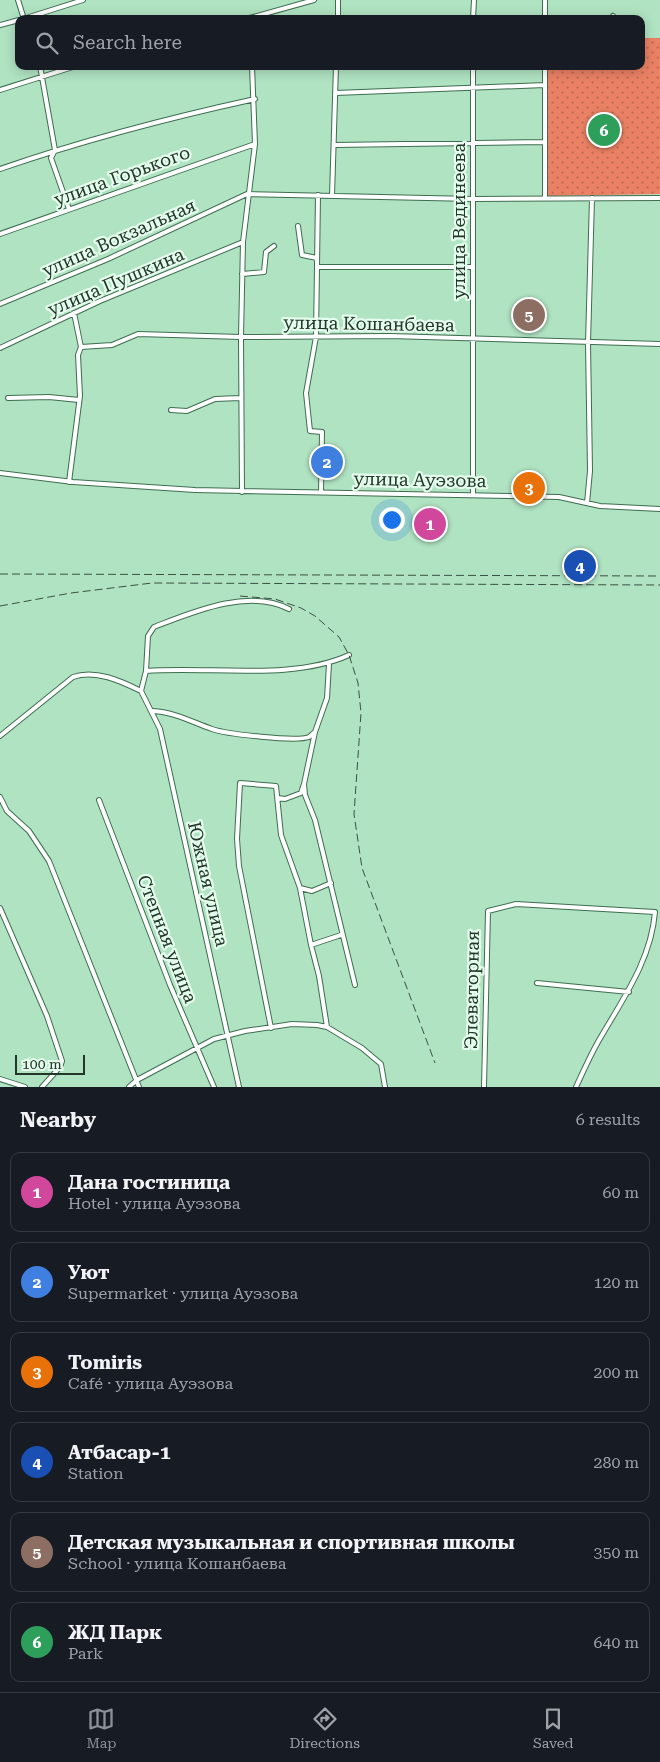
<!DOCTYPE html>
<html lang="en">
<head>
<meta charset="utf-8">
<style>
  body { margin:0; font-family:"Roboto Serif",serif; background:#20242c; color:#f1f3f6 }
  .scale { position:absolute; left:15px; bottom:12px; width:70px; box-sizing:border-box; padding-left:5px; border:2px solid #22372a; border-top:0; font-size:14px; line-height:18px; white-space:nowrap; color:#22372a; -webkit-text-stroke:4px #e4fdec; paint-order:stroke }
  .you { position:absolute; left:391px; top:519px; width:18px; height:18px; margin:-12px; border:4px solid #fff; border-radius:50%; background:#1a73e8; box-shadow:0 0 0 8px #1a73e833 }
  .badge { display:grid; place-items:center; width:32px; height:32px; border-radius:50%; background:#8c9099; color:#fff; font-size:16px; font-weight:700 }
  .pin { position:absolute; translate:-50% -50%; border:2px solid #fff; box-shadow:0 1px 5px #0006 }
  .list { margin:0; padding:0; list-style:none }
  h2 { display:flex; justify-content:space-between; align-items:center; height:65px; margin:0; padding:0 20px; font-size:21px }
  h2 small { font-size:16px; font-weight:400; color:#9ea1a6 }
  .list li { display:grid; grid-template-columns:32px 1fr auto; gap:15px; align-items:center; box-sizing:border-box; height:80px; margin:0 10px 10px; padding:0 10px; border:1px solid #363941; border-radius:10px }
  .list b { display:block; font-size:19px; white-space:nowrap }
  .list p { margin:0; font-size:16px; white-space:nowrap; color:#9ea1a6 }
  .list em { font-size:16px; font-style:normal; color:#9ea1a6 }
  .icon { flex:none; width:28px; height:28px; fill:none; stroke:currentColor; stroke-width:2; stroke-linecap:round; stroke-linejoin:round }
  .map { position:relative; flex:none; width:660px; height:1087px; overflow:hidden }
  .search { position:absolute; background:#171b24; box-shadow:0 2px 12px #0003; left:15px; right:15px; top:15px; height:55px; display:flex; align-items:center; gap:12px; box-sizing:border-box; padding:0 18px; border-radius:10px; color:#9ea1a6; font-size:19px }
  .sheet { height:605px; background:#171b24 }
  nav { display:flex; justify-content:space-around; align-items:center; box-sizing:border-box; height:70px; border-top:1px solid #363941; background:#171b24; font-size:14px; color:#9ea1a6 }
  nav a { display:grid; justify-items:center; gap:2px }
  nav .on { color:#8c9099 }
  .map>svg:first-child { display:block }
</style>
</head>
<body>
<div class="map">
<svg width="660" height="1087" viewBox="0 0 660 1087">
  <defs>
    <pattern id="park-dots" width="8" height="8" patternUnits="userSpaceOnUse" patternTransform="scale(1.25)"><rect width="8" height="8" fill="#ea8164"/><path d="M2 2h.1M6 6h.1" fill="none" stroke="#bd6a53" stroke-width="1.8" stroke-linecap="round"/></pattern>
  </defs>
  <rect width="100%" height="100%" fill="#b0e3c2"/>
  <!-- park -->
  <path fill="url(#park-dots)" d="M641 38H660V194L548 196V66H641Z"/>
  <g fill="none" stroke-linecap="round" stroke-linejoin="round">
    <!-- minor casing -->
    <g stroke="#3e6d50" stroke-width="6">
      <path id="minor" d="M18 0 24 19
        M23 19 83 0
        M246 19 314 0
        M338 19V0
        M473 19 474 0
        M545 19V0
        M611 19 613 16
        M0 25 19 20
        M40 66 55 150 51 158 69 209
        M0 90 76 66
        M335 93 545 85
        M334 145 545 142
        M0 169C84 140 168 118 255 99
        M318 195 316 337 306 393 310 431 322 432 321 492
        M332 196 336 66
        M545 198V66
        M298 226 302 255 317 258
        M0 234 255 144
        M317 267H473
        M242 274 264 272 266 252 274 246
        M0 304 108 259 247 194 473 199 660 198
        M81 347 112 345 138 334 241 337 390 336 660 344
        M0 348 100 301 243 242
        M8 398 49 397 79 400
        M171 410 187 411 215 399 240 398
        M0 473 73 482 195 490 559 497 600 506 660 509
        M69 482 80 396 78 355 81 347 74 313
        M242 492 241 337 243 242 255 144 252 66
        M473 495V66
        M587 503 590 471 588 343 592 198
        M329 664 327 698 315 732 304 784 305 795 315 820 355 985
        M146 671 148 636 154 627C193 612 248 588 289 609
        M141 691 160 729 239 1087
        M141 691 146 671C209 666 292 681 349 655
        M153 711C174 712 192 722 212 729 226 734 296 742 309 737 310 736 314 733 315 732
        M0 736 73 677C95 669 121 681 141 691
        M0 797 7 811 29 831 49 861 139 1087
        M278 798 285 799 301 793 304 784
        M99 800 170 985 214 1087
        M300 888 312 891 331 883
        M0 908 47 1016 62 1061 60 1067 42 1087
        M311 945 341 935
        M537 983 629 992
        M271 1028 239 866 237 839 240 783 276 786 281 835 300 888 311 945 319 976 327 1027
        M0 1079 25 1087
        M129 1087 137 1080 214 1039 245 1031 292 1024 317 1025 327 1027 362 1048 381 1064 385 1087
        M484 1087 488 911 516 904 655 912C651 961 622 1000 598 1042 590 1056 583 1072 576 1087"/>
    </g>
    <!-- minor -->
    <use href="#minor" stroke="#fff" stroke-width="4"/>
    <!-- rail -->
    <path stroke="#385242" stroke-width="1" stroke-dasharray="8 4" stroke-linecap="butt" d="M0 574 660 576
      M240 596 275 599 301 608 315 616 339 637 349 655 358 683 361 713 354 814 362 868 435 1063
      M0 606 71 593 152 583 660 585"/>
  </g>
  <g text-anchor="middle" stroke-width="4.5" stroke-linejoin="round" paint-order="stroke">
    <!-- street labels -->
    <g font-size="18" fill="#22372a" stroke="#e4fdec">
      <text transform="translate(122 176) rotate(-20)" y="6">улица Горького</text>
      <text transform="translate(459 221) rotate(-90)" y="6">улица Вединеева</text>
      <text transform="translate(119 238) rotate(-24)" y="6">улица Вокзальная</text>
      <text transform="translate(116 282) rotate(-23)" y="6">улица Пушкина</text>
      <text transform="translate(369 324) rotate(1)" y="6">улица Кошанбаева</text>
      <text transform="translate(420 480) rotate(1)" y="6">улица Ауэзова</text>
      <text transform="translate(208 884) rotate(77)" y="6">Южная улица</text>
      <text transform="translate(167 939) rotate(69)" y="6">Степная улица</text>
      <text transform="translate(472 990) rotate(-89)" y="6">Элеваторная</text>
    </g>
  </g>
</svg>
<div class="scale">100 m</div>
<div class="you"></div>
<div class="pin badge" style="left:430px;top:524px;background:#d1479c">1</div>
<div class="pin badge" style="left:327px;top:462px;background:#3f7fe0">2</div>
<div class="pin badge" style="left:529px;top:488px;background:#e8710a">3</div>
<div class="pin badge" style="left:580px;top:566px;background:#1a4fb4">4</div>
<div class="pin badge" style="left:529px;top:315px;background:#8d6e63">5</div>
<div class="pin badge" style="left:604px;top:130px;background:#2e9e5b">6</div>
<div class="search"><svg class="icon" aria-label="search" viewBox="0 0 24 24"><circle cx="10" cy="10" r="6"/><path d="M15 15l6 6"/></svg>Search here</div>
</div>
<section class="sheet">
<h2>Nearby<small>6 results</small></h2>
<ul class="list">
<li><span class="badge" style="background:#d1479c">1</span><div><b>Дана гостиница</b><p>Hotel · улица Ауэзова</p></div><em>60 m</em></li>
<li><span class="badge" style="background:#3f7fe0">2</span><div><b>Уют</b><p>Supermarket · улица Ауэзова</p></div><em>120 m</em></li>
<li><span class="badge" style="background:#e8710a">3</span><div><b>Tomiris</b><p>Café · улица Ауэзова</p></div><em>200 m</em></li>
<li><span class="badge" style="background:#1a4fb4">4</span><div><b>Атбасар-1</b><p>Station</p></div><em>280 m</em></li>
<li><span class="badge" style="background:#8d6e63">5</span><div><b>Детская музыкальная и спортивная школы</b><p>School · улица Кошанбаева</p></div><em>350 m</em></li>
<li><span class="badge" style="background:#2e9e5b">6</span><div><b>ЖД Парк</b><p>Park</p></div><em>640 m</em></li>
</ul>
</section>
<nav>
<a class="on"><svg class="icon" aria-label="map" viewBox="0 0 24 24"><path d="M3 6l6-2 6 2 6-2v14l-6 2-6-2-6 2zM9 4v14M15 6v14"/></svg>Map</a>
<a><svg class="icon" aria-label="directions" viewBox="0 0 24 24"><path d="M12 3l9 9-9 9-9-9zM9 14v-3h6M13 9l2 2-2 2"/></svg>Directions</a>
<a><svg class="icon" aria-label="saved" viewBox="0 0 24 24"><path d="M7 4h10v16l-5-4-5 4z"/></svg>Saved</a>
</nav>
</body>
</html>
